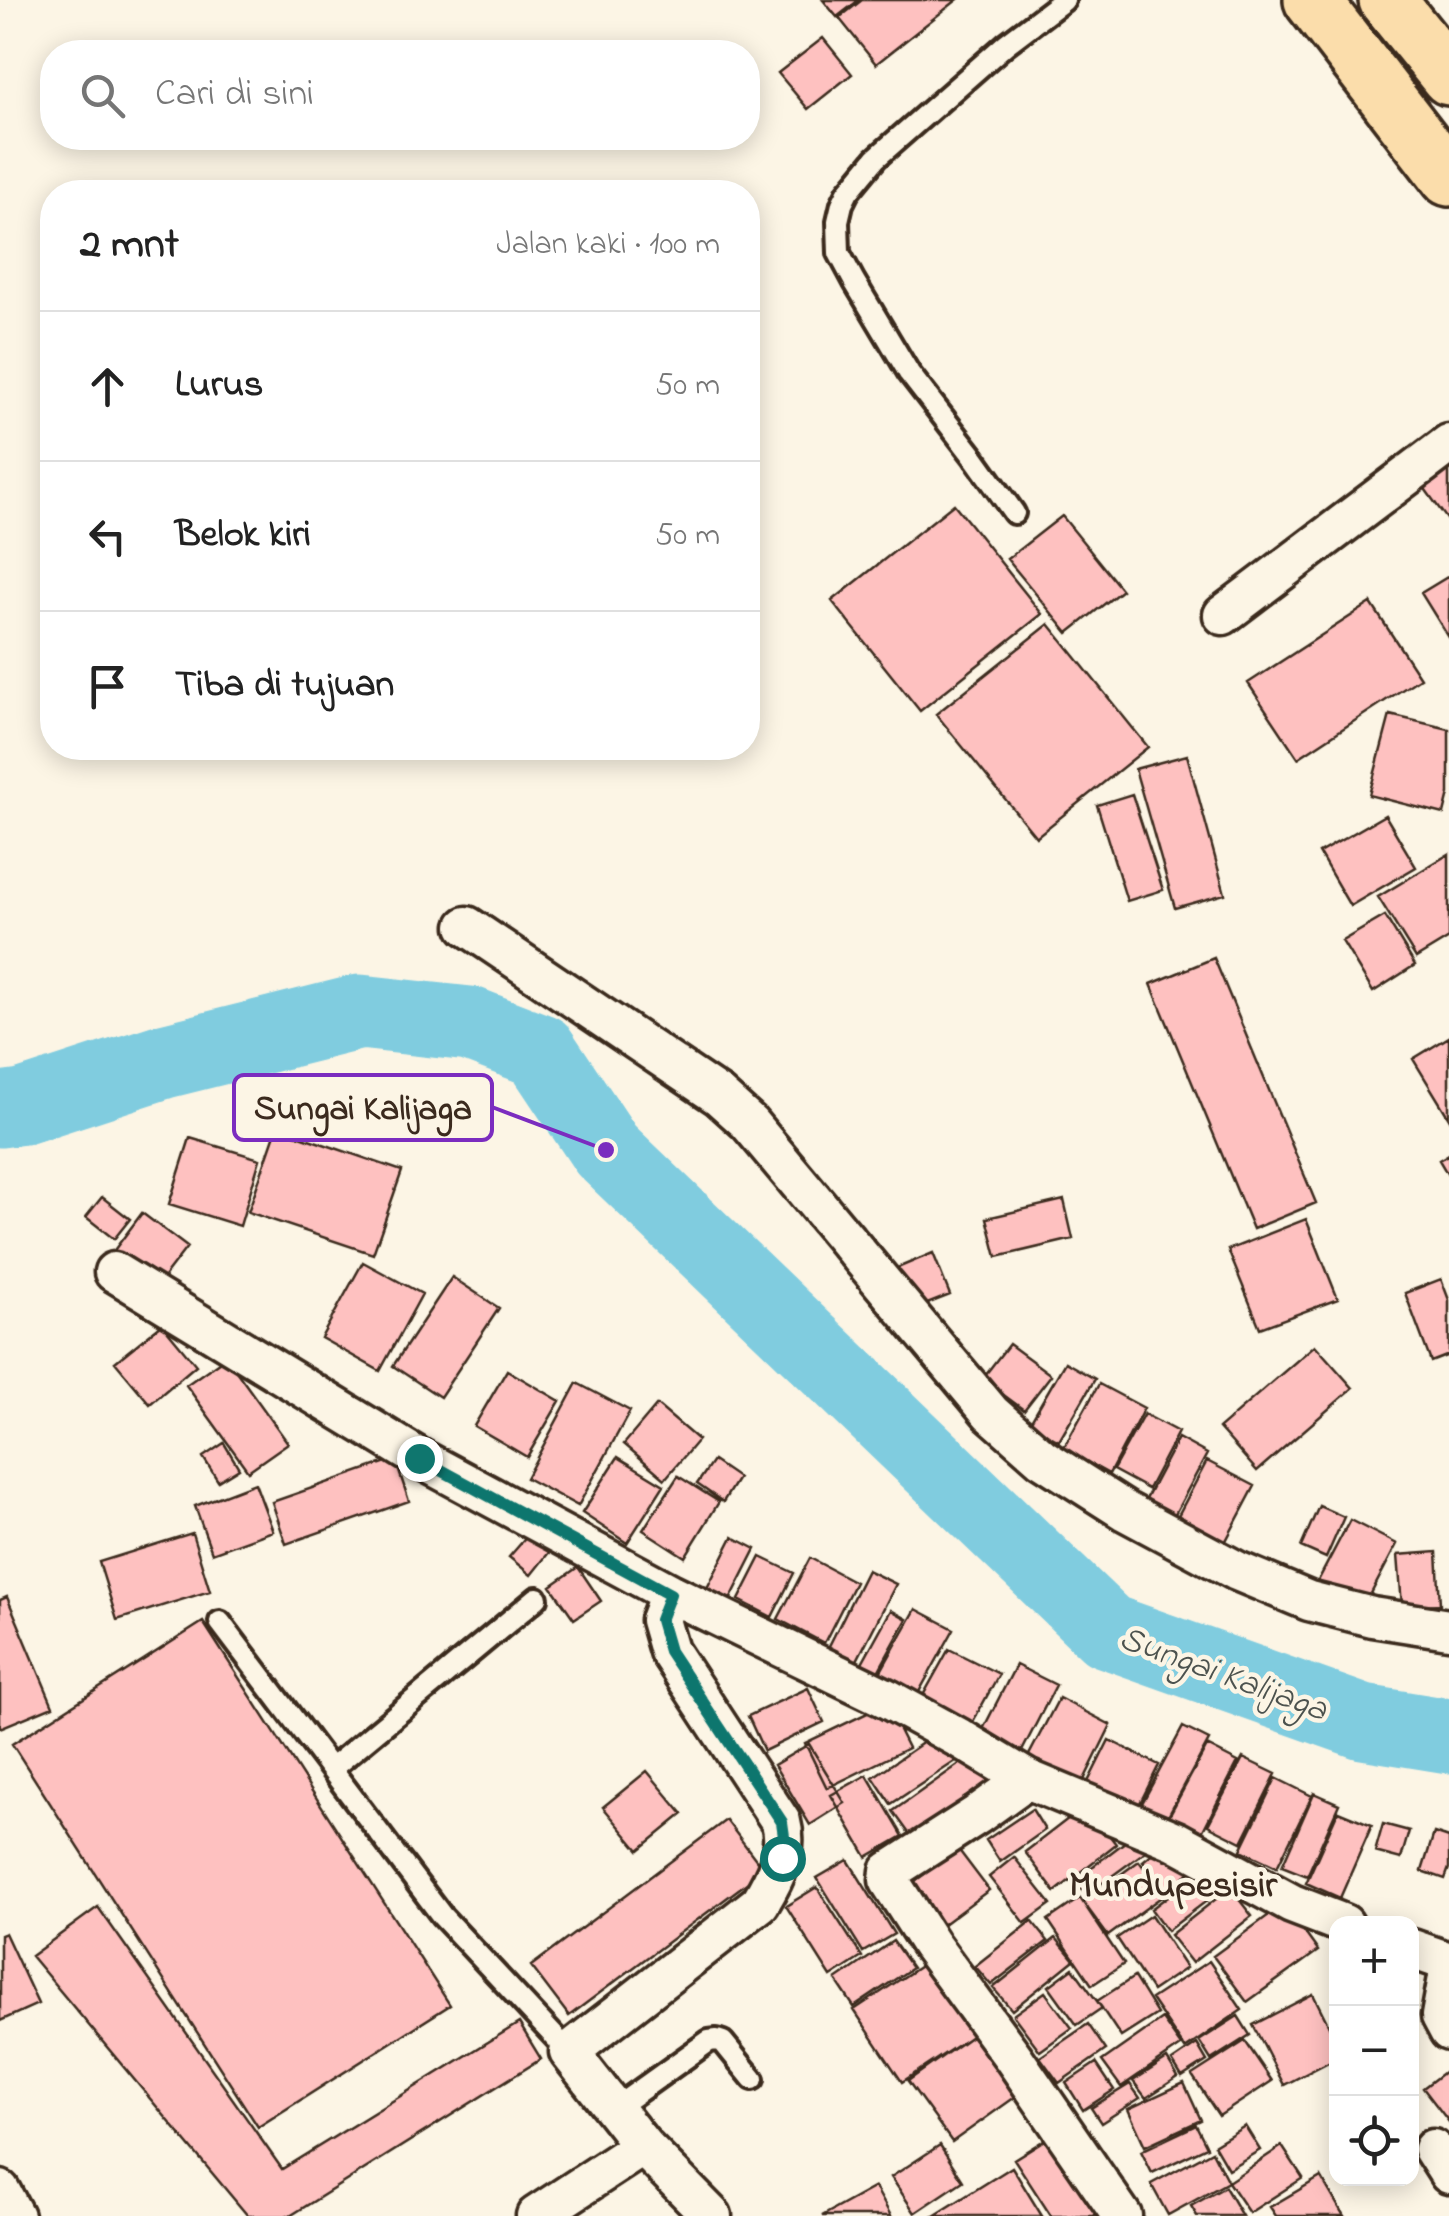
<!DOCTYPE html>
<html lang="id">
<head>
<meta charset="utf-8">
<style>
  body { margin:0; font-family:"Indie Flower",sans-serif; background:#f2f2f2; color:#222 }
  .controls { position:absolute; right:30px; bottom:30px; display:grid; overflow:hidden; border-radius:20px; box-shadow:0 5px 25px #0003 }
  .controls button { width:90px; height:90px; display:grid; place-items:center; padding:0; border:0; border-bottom:2px solid #e0e0e0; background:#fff; color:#222; font:50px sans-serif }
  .stop { position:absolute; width:30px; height:30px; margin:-22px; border:8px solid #0f766e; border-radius:50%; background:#fff }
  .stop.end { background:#0f766e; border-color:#fff; box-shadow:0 2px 10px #0008 }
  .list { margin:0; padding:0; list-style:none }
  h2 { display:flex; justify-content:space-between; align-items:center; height:130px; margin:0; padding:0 40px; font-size:42px }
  h2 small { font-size:32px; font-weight:400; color:#767676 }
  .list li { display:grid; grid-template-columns:65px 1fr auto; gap:30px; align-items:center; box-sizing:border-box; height:150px; padding:0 40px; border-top:2px solid #e0e0e0 }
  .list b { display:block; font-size:38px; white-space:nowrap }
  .list em { font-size:32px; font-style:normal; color:#767676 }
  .icon { flex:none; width:55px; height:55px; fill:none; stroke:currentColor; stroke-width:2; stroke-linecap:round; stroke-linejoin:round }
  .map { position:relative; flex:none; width:1449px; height:2216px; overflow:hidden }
  .search { position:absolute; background:#fff; box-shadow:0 5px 25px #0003; left:40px; top:40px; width:720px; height:110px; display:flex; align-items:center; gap:25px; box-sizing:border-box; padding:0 35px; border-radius:40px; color:#767676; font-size:38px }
  .panel { position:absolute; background:#fff; box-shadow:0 5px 25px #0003; left:40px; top:180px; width:720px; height:580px; border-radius:40px }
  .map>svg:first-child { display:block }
</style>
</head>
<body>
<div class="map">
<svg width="1449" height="2216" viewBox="0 0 1449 2216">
  <rect width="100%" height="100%" fill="#fcf5e5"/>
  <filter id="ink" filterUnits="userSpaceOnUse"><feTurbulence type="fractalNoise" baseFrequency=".01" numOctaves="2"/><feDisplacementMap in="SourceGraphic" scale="20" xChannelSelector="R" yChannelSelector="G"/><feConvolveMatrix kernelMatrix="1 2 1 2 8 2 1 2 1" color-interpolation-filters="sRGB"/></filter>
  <g filter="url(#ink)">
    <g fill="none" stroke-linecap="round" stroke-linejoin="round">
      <!-- river -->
      <path stroke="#80ccdf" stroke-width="75" d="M0 1110 23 1107 164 1061 360 1012 470 1024 540 1051 606 1150 1107 1631 1363 1722 1449 1736"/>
    </g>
    <!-- building -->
    <path fill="#fec1c0" stroke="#3b2a1e" stroke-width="2.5" d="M823 0H859L837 17Z
      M862 0H957L876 64 839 18Z
      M823 38 852 74 808 109 778 73Z
      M1449 457V522L1418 479Z
      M954 504 1042 614 920 711 832 601Z
      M1062 516 1122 590 1068 633 1007 559Z
      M1449 576V638L1421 593Z
      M1371 603 1420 678 1298 758 1248 683Z
      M1049 624 1148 747 1036 837 936 714Z
      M1390 715 1449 729V794L1444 814 1369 795Z
      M1187 755 1225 894 1175 908 1135 769Z
      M1132 794 1163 890 1127 901 1097 805Z
      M1385 815 1416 867 1350 906 1319 853Z
      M1449 854V938L1416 958 1378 897Z
      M1385 916 1415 965 1373 992 1342 941Z
      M1214 958 1316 1203 1253 1229 1151 984Z
      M1449 1037V1118L1413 1059Z
      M277 1128 402 1171 373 1254 248 1212Z
      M190 1138 260 1159 240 1226 169 1204Z
      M1449 1154V1177L1439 1160Z
      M102 1197 130 1219 114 1239 86 1217Z
      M1064 1200 1073 1239 997 1257 987 1218Z
      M142 1213 187 1247 157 1286 112 1253Z
      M1306 1219 1338 1299 1260 1328 1228 1250Z
      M933 1253 950 1295 912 1310 895 1269Z
      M363 1262 422 1294 380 1371 321 1338Z
      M452 1277 499 1308 440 1397 393 1366Z
      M1441 1279 1449 1300V1355L1431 1362 1405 1293Z
      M162 1324 196 1365 150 1404 115 1362Z
      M1009 1344 1051 1375 1024 1410 982 1379Z
      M1315 1345 1353 1388 1257 1471 1219 1428Z
      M226 1357 288 1443 248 1471 186 1385Z
      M1065 1362 1095 1379 1059 1441 1029 1424Z
      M507 1370 560 1401 527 1457 474 1426Z
      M577 1383 630 1411 578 1506 526 1478Z
      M1099 1384 1144 1408 1109 1474 1063 1449Z
      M657 1405 698 1440 665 1479 624 1444Z
      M1144 1414 1178 1432 1148 1489 1113 1470Z
      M1178 1438 1207 1454 1171 1521 1142 1506Z
      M224 1443 239 1468 218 1481 203 1457Z
      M618 1457 664 1485 627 1543 582 1513Z
      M395 1459 409 1501 286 1544 272 1502Z
      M713 1461 738 1478 723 1502 697 1484Z
      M1207 1461 1255 1486 1221 1550 1173 1525Z
      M678 1476 719 1502 685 1557 643 1530Z
      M255 1483 273 1531 212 1553 195 1506Z
      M1319 1506 1344 1517 1326 1558 1301 1547Z
      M1350 1520 1397 1544 1365 1605 1318 1581Z
      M192 1533 210 1591 117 1620 99 1562Z
      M530 1533 551 1550 531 1575 509 1557Z
      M733 1537 756 1549 727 1606 704 1594Z
      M1437 1552 1440 1604 1402 1606 1398 1555Z
      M761 1557 794 1573 772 1617 739 1600Z
      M810 1558 855 1582 824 1643 778 1619Z
      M578 1567 601 1601 574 1619 551 1586Z
      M867 1570 896 1584 850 1674 822 1660Z
      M7 1597 53 1706 0 1728V1600Z
      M916 1609 954 1629 910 1708 872 1687Z
      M891 1610 907 1619 874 1679 858 1670Z
      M203 1622 450 2005 258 2127 12 1744Z
      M949 1649 999 1674 970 1727 920 1701Z
      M1016 1665 1056 1685 1019 1757 979 1737Z
      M808 1688 824 1722 764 1751 748 1716Z
      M1059 1698 1111 1725 1081 1786 1027 1759Z
      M886 1704 908 1748 827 1788 805 1743Z
      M1183 1727 1209 1740 1165 1821 1140 1807Z
      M940 1731 959 1759 891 1804 873 1777Z
      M1109 1740 1159 1765 1134 1815 1084 1790Z
      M809 1744 845 1803 810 1825 774 1765Z
      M1207 1746 1238 1762 1197 1842 1164 1825Z
      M975 1753 992 1779 911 1836 893 1811Z
      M1243 1758 1276 1774 1242 1842 1208 1825Z
      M647 1771 683 1814 639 1850 603 1807Z
      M867 1775 903 1836 867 1857 831 1795Z
      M1276 1778 1312 1796 1277 1867 1241 1850Z
      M1314 1793 1339 1804 1307 1876 1282 1866Z
      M1086 1805 1116 1844 1055 1892 1025 1852Z
      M1032 1809 1045 1830 1000 1862 986 1840Z
      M1338 1811 1372 1825 1340 1898 1306 1883Z
      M726 1820 764 1870 569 2016 531 1966Z
      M1383 1824 1409 1831 1401 1859 1375 1852Z
      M1434 1833 1449 1838V1868L1445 1879 1422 1871Z
      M1134 1835 1146 1851 1086 1895 1075 1880Z
      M1170 1839 1194 1869 1167 1890 1143 1861Z
      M958 1849 989 1890 942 1925 911 1884Z
      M1014 1857 1051 1904 1025 1923 989 1877Z
      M848 1860 894 1934 863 1952 817 1878Z
      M1139 1861 1164 1895 1108 1936 1083 1902Z
      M1205 1868 1221 1890 1167 1931 1151 1909Z
      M817 1887 862 1957 831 1977 786 1906Z
      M1230 1888 1252 1916 1192 1963 1170 1935Z
      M1080 1898 1124 1964 1092 1985 1048 1920Z
      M1284 1904 1318 1951 1247 2002 1213 1956Z
      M98 1907 282 2169 519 2023 541 2059 290 2216H248L31 1956Z
      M1151 1915 1186 1968 1152 1991 1117 1938Z
      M1032 1921 1048 1941 991 1985 975 1966Z
      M5 1933 38 2004 0 2021V1935Z
      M1056 1938 1074 1960 1012 2010 993 1988Z
      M893 1941 912 1968 854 2007 836 1980Z
      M934 1957 982 2029 902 2082 854 2010Z
      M1209 1961 1242 2010 1185 2049 1151 1999Z
      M1073 1968 1102 2008 1077 2025 1049 1986Z
      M1134 1977 1157 2014 1121 2037 1097 2001Z
      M1045 1992 1072 2028 1040 2051 1013 2015Z
      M1313 1994 1336 2040V2058L1284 2085 1253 2025Z
      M1238 2016 1250 2035 1211 2060 1199 2041Z
      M1162 2019 1181 2046 1121 2087 1102 2061Z
      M1088 2024 1106 2050 1059 2083 1040 2057Z
      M981 2029 1025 2090 952 2142 908 2081Z
      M1245 2041 1272 2081 1219 2116 1192 2075Z
      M1197 2044 1207 2061 1182 2077 1172 2061Z
      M1167 2059 1178 2077 1146 2098 1133 2081Z
      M1096 2063 1114 2090 1083 2110 1066 2083Z
      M1449 2068V2122L1423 2088Z
      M1184 2083 1201 2120 1145 2146 1128 2109Z
      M1130 2084 1140 2098 1101 2123 1091 2108Z
      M1196 2125 1207 2147 1152 2173 1141 2151Z
      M1245 2126 1260 2150 1228 2169 1214 2145Z
      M1054 2134 1106 2216H1051L1014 2159Z
      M940 2145 963 2181 915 2213 891 2177Z
      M1282 2146 1303 2178 1249 2213 1228 2182Z
      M1212 2151 1228 2182 1168 2215 1151 2184Z
      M1012 2167 1042 2216H934Z
      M1321 2177 1344 2216H1276L1270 2207Z
      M875 2187 891 2216H822Z
      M1225 2187 1242 2216H1197L1191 2206Z"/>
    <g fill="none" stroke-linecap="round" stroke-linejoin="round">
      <!-- service casing -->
      <g stroke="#3b2a1e" stroke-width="28">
        <path id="service" d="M1014 513 974 457 909 373 854 281 839 253 838 221 842 204 848 192 876 158 1006 44 1064 0
          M220 1622 442 1916 569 2052
          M331 1769 537 1598
          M614 2109 709 2041 717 2040 723 2042 753 2079"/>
      </g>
      <!-- minor casing -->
      <g stroke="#3b2a1e" stroke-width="45">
        <path id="minor" d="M1223 615 1449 444
          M467 926 719 1096 749 1123 991 1413 1042 1458 1125 1511 1237 1571 1309 1601 1372 1617 1449 1629
          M114 1272 419 1458 670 1593
          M1027 1779 977 1815 890 1871 889 1880 930 1944 1013 2057 1122 2216
          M1412 1949 1449 1962
          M1449 1972 1441 2016 1449 2031
          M1433 2149 1449 2174
          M0 2190 14 2216
          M536 2216 643 2146
          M712 2216 643 2146 569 2052 760 1903C775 1878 789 1852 781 1822L669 1651 660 1620 670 1593 888 1699 959 1738 1027 1779 1176 1841 1292 1904 1344 1924"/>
      </g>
      <!-- trunk casing -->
      <g stroke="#3b2a1e" stroke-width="62">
        <path id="trunk" d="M1312 0 1449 178
          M1387 0 1449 77"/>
      </g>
      <!-- service -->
      <use href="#service" stroke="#fcf5e5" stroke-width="20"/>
      <!-- minor -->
      <use href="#minor" stroke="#fcf5e5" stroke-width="38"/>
      <!-- trunk -->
      <use href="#trunk" stroke="#fbddab" stroke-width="55"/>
    </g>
  </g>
  <g fill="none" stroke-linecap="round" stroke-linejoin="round" filter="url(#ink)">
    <!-- route -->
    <path stroke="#0f766e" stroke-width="12" d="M419 1458 670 1594 660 1620 669 1651 782 1822 785 1843 782 1858"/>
  </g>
  <g text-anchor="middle" stroke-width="9" stroke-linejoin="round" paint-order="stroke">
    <!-- water labels -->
    <g font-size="35" font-style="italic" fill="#4c524e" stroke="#fcf5e5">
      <text transform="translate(1224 1672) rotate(20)" y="12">Sungai Kalijaga</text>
    </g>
    <!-- quarter labels -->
    <g font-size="38" font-weight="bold" fill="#3b2a1e" stroke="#fcf5e5">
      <text x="1173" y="1896">Mundupesisir</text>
    </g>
  </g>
  <!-- callouts -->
  <path fill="none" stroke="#7b2cbf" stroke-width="4" d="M606 1150L492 1107"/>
  <circle fill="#7b2cbf" stroke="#fcf5e5" stroke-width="4" cx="606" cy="1150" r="10"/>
  <rect fill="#fcf5e5" stroke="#7b2cbf" stroke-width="4" x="234" y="1075" width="258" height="65" rx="10"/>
  <g font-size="35" text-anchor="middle" font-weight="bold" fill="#3b2a1e">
    <text x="363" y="1119">Sungai Kalijaga</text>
  </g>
</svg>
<div class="controls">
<button>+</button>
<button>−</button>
<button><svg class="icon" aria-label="locate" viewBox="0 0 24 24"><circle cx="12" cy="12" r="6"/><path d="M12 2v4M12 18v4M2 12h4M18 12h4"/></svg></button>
</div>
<div class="stop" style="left:782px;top:1858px"></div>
<div class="stop end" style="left:419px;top:1458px"></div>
<div class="search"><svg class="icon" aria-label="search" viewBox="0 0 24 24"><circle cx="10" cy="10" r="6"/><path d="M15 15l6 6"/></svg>Cari di sini</div>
<section class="panel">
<h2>2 mnt<small>Jalan kaki · 100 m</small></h2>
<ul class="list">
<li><svg class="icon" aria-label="ahead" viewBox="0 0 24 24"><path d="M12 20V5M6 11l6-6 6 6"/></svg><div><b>Lurus</b></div><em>50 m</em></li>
<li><svg class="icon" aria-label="left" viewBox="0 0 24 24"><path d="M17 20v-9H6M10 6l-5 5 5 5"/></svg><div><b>Belok kiri</b></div><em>50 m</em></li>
<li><svg class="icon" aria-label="arrive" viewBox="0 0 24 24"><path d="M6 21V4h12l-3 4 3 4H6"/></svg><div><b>Tiba di tujuan</b></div></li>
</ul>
</section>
</div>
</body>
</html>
